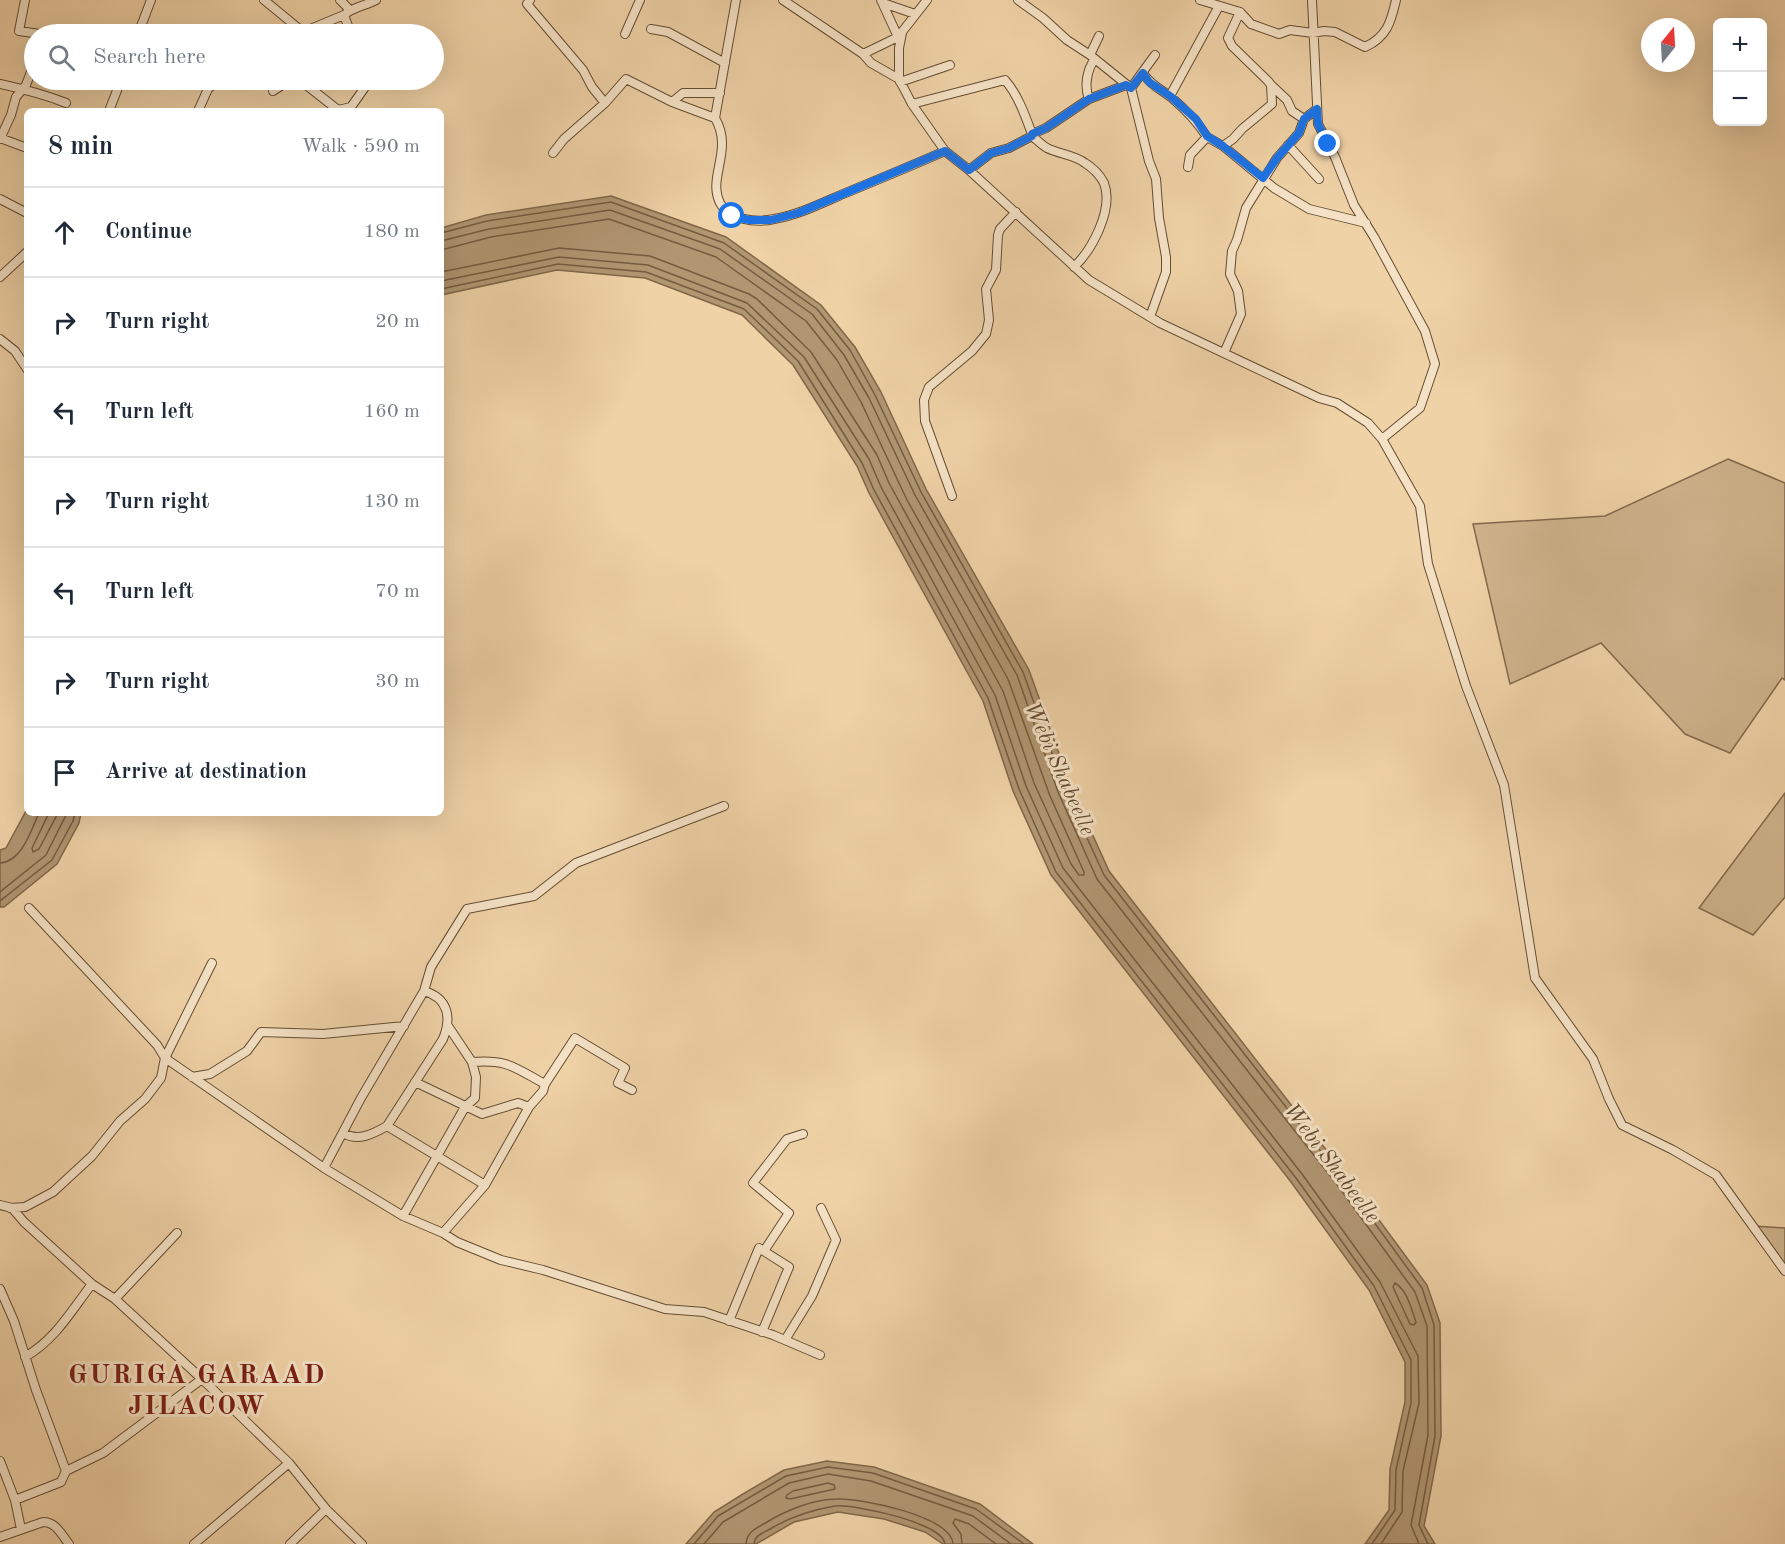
<!DOCTYPE html>
<html lang="en">
<head>
<meta charset="utf-8">
<style>
  body { margin:0; font-family:"Old Standard TT",serif; background:#f6f6f7; color:#1f2937 }
  .controls { position:absolute; right:18px; top:18px; display:grid; overflow:hidden; border-radius:9px; box-shadow:0 6px 24px #0002 }
  .controls button { width:54px; height:54px; display:grid; place-items:center; padding:0; border:0; border-bottom:2px solid #e0e1e3; background:#fff; color:#1f2937; font:30px sans-serif }
  .compass { position:absolute; left:1641px; top:18px; width:54px; height:54px; border-radius:50%; background:#fff; box-shadow:0 6px 24px #0002; rotate:18deg }
  .stop { position:absolute; width:18px; height:18px; margin:-14px; border:4px solid #1a73e8; border-radius:50%; background:#fff }
  .stop.end { background:#1a73e8; border-color:#fff; box-shadow:0 2px 6px #0008 }
  .list { margin:0; padding:0; list-style:none }
  h2 { display:flex; justify-content:space-between; align-items:center; height:78px; margin:0; padding:0 24px; font-size:26px }
  h2 small { font-size:20px; font-weight:400; color:#747a83 }
  .list li { display:grid; grid-template-columns:39px 1fr auto; gap:18px; align-items:center; box-sizing:border-box; height:90px; padding:0 24px; border-top:2px solid #e0e1e3 }
  .list b { display:block; font-size:22px; white-space:nowrap }
  .list em { font-size:20px; font-style:normal; color:#747a83 }
  .icon { flex:none; width:33px; height:33px; fill:none; stroke:currentColor; stroke-width:2; stroke-linecap:round; stroke-linejoin:round }
  .map { position:relative; flex:none; width:1785px; height:1544px; overflow:hidden }
  .search { position:absolute; background:#fff; box-shadow:0 6px 24px #0002; left:24px; top:24px; width:420px; height:66px; display:flex; align-items:center; gap:15px; box-sizing:border-box; padding:0 21px; border-radius:33px; color:#747a83; font-size:22px }
  .panel { position:absolute; background:#fff; box-shadow:0 6px 24px #0002; left:24px; top:108px; width:420px; height:708px; border-radius:9px }
  .map>svg:first-child { display:block }
</style>
</head>
<body>
<div class="map">
<svg width="1785" height="1544" viewBox="0 0 1785 1544">
  <rect width="100%" height="100%" fill="#f0d2a7"/>
  <filter id="stains"><feTurbulence type="fractalNoise" baseFrequency=".00333" numOctaves="4"/><feColorMatrix values="0 0 0 0 .2 0 0 0 0 .09 0 0 0 0 .02 0 0 0 .5 -.17"/></filter>
  <radialGradient id="worn" r=".72"><stop offset=".6" stop-color="#630" stop-opacity="0"/><stop offset="1" stop-color="#630" stop-opacity=".3"/></radialGradient>
  <!-- green -->
  <path fill="#d0b48d" stroke="#836a4c" stroke-width="1.5" d="M1728 459 1785 483V680L1782 678 1730 753 1685 734 1601 643 1510 684 1473 524 1605 516Z
    M1785 793V897L1753 935 1699 908Z
    M1753 1226 1785 1228V1271Z"/>
  <!-- water -->
  <path fill="#b19672" stroke="#806749" stroke-width="1.5" d="M611 196 726 237 821 305 855 347 881 392 926 489 1029 670 1071 787 1109 871 1348 1178 1427 1285 1440 1323 1441 1436 1424 1526 1435 1544H1365L1389 1510 1390 1469 1405 1402V1362L1369 1290 1291 1182 1051 875 1013 791 983 701 869 493 857 466 793 365 742 315 645 278 557 270 441 295V228L486 215Z
    M27 796V813H81L79 823 57 864 4 907H0V850L6 848 27 809Z
    M827 1461 874 1467 980 1504 1033 1544H943L925 1532 884 1519 838 1512 794 1522 756 1544H686L714 1512 743 1494 784 1470Z"/>
  <g fill="none" stroke-linecap="round" stroke-linejoin="round">
    <!-- shore -->
    <path stroke="#745c3f" stroke-width="1.5" d="M441 233 487 221 611 202 724 243 817 309 850 350 875 395 921 492 1023 672 1065 790 1104 875 1344 1181 1422 1288 1434 1325 1435 1436 1419 1525 1428 1544
      M441 241 489 229 610 210 720 249 812 314 844 355 869 398 915 495 1017 675 1058 792 1097 879 1338 1186 1415 1292 1427 1326 1428 1435 1411 1525 1419 1544
      M441 250 491 237 609 219 716 257 806 321 837 360 861 402 907 500 1008 679 1050 796 1084 872V875H1079L1071 864 1034 783 1003 691 889 483 877 455 811 352 757 299 749 294 650 256 559 248 441 272
      M441 281 559 257 648 265 747 303 804 357 869 459 881 487 995 695 1026 786 1063 868 1302 1174 1380 1282 1418 1356 1419 1403 1403 1471 1402 1512 1381 1544
      M441 289 558 264 646 272 744 309 798 361 862 463 874 490 988 698 1019 789 1056 872 1296 1178 1374 1286 1411 1360V1403L1396 1470 1395 1510 1372 1544
      M49 813 32 848 33 852 39 849 58 813
      M0 863C22 862 31 830 39 813
      M0 892 46 855 67 813
      M0 901 52 860 73 821 75 813
      M1395 1283C1408 1291 1411 1309 1416 1322L1414 1325 1410 1324 1393 1287Z
      M828 1483 834 1485 835 1489 790 1499 786 1498 787 1495 793 1491Z
      M694 1544 718 1516 786 1476 828 1467 873 1473 976 1509 1024 1544
      M704 1544 723 1522 789 1483 828 1474 871 1481 973 1516 1011 1544
      M746 1544C747 1531 757 1528 767 1522 787 1510 814 1499 837 1499 861 1498 951 1516 953 1544
      M754 1544C755 1535 763 1533 770 1529 790 1517 811 1510 835 1506 855 1504 943 1523 945 1544
      M962 1544 961 1534 953 1523 955 1519 969 1524 996 1544"/>
    <!-- street casing -->
    <g stroke="#644d33" stroke-width="10">
      <path id="street" d="M25 0 19 31 40 34
        M264 0 303 32
        M340 0 350 10
        M530 0 527 4 583 70 592 87 605 103
        M736 0 715 118C734 150 707 177 720 203 729 220 756 223 774 219 798 215 820 204 843 194 877 180 911 166 945 151
        M783 0 863 54 871 63 899 79 912 104 945 151 969 170 1089 280 1160 323 1319 398 1337 403 1368 423 1382 439 1420 506 1428 564 1466 686 1504 785 1535 978 1593 1059 1609 1099 1622 1125 1673 1150 1716 1175 1785 1271
        M881 0 898 37
        M1018 0 1043 18 1067 40 1090 55 1131 88 1149 161 1156 179 1159 218 1166 257V272L1150 317
        M1200 0 1240 12 1251 24 1279 34 1290 30 1313 33 1324 31 1335 32 1365 47C1387 37 1391 22 1396 0
        M1312 0 1318 124 1335 157 1354 205 1374 237 1425 331 1435 364 1420 408 1382 439
        M883 3 915 14
        M344 15 351 34
        M651 29 668 32 725 63
        M47 34H60
        M138 34 151 0
        M298 34 344 15C353 7 365 6 376 0
        M625 34 640 0
        M863 54 898 37 927 0
        M1090 55 1099 36
        M1143 73C1150 85 1161 89 1172 98 1186 110 1197 121 1207 137L1190 155 1188 167
        M899 79V48L902 33
        M300 80 338 110 351 107 370 80
        M80 81 88 82 91 80
        M900 82 950 65
        M0 84C23 89 43 94 66 103
        M1271 85 1287 100 1292 111 1304 119
        M1131 88 1155 55
        M273 91 287 82 301 80
        M1170 96 1219 6
        M1089 99C1084 86 1087 69 1095 59
        M672 102 715 118
        M912 104 1005 80C1018 95 1025 115 1032 134
        M109 111 121 80
        M198 111 208 89 218 80
        M1032 136C1037 140 1042 145 1047 148 1059 154 1075 155 1085 163 1093 168 1100 175 1104 183 1114 209 1092 250 1074 267
        M1207 137 1223 146 1233 139 1242 129 1272 104 1271 85 1268 81 1232 46 1228 38 1240 12
        M0 138 27 148
        M0 139 11 115 16 97 26 85 34 64
        M1288 145 1319 179
        M1223 146 1274 188 1309 209 1366 223
        M553 153 564 139 605 103 626 79 672 102 683 93H720
        M969 170 991 153 1009 148 1032 136V134L1046 128 1089 99 1126 85
        M0 199 27 213
        M0 277 27 252
        M0 339 15 351 27 369
        M1224 353 1241 314 1238 291 1230 274 1232 251 1237 240 1246 208 1277 158 1299 133 1304 119 1317 109
        M952 496 925 421 924 400 929 387 972 351 986 334 989 320 986 289 996 270 998 235 1000 229 1016 212
        M29 908 157 1045 165 1058 324 1168 403 1216 443 1233 457 1242 501 1260 543 1270 665 1309 704 1312 773 1335 820 1355
        M448 1026 472 1062C508 1059 515 1068 545 1084L543 1091 529 1107
        M192 1077 210 1074 247 1051 261 1032 323 1034 404 1026
        M415 1082 482 1114 518 1103 529 1107 485 1185 387 1126 443 1039C452 1017 448 998 424 991
        M545 1084 575 1038 625 1068 618 1083 632 1090
        M343 1133C358 1142 373 1134 387 1126
        M324 1168 361 1098 424 991 431 967 467 909 534 896 576 863 724 806
        M0 1205 12 1208 24 1222 92 1284 115 1299 202 1379 289 1463 326 1509
        M10 1208 25 1207 53 1192 92 1156 120 1121 145 1099 161 1078 165 1058 212 963
        M403 1216 465 1107 475 1098 476 1077 472 1062
        M443 1233 485 1185
        M764 1251 789 1213 753 1183 787 1139 803 1134
        M0 1289 14 1321 36 1390 66 1471
        M115 1299 177 1233
        M729 1321 759 1248 789 1267 762 1332
        M785 1340 812 1296 836 1240 821 1208
        M25 1357C56 1339 71 1311 92 1284
        M0 1461 15 1500 21 1529
        M15 1500 61 1482 66 1471 103 1453 202 1379
        M0 1537 43 1522C56 1522 61 1534 69 1544
        M194 1544 289 1463
        M290 1544 326 1509 362 1544"/>
    </g>
    <!-- street -->
    <use href="#street" stroke="#f5e2c6" stroke-width="8"/>
  </g>
  <g fill="none" stroke-linecap="round" stroke-linejoin="round">
    <!-- route -->
    <path stroke="#1a73e8" stroke-width="8" d="M732 216 749 220H771L798 213 945 151 969 170 991 153 1009 148 1032 136V134L1046 128 1089 99 1126 85 1131 88 1143 73 1149 82 1170 96 1196 119 1207 136 1223 146 1263 178 1277 158 1299 133 1304 119 1317 109 1318 124 1328 144"/>
  </g>
  <g text-anchor="middle" stroke-width="6" stroke-linejoin="round" paint-order="stroke">
    <!-- water labels -->
    <g font-size="22" font-style="italic" fill="#614a30" stroke="#f5e2c6">
      <text transform="translate(1061 768) rotate(66)" y="8">Webi Shabeelle</text>
      <text transform="translate(1333 1162) rotate(53)" y="8">Webi Shabeelle</text>
    </g>
    <!-- district labels -->
    <g font-size="27" font-weight="bold" letter-spacing="1.5" fill="#7a1f14" stroke="#f5e2c6">
      <text x="197" y="1383">GURIGA GARAAD<tspan x="197" dy="31">JILACOW</tspan></text>
    </g>
  </g>
  <rect width="100%" height="100%" filter="url(#stains)"/>
  <rect width="100%" height="100%" fill="url(#worn)"/>
</svg>
<div class="controls">
<button>+</button>
<button>−</button>
</div>
<svg class="compass" viewBox="-18 -18 36 36"><path d="M0-13l5 13h-10z" fill="#e53935"/><path d="M0 13l5-13h-10z" fill="#747a83"/></svg>
<div class="stop" style="left:732px;top:216px"></div>
<div class="stop end" style="left:1328px;top:144px"></div>
<div class="search"><svg class="icon" aria-label="search" viewBox="0 0 24 24"><circle cx="10" cy="10" r="6"/><path d="M15 15l6 6"/></svg>Search here</div>
<section class="panel">
<h2>8 min<small>Walk · 590 m</small></h2>
<ul class="list">
<li><svg class="icon" aria-label="ahead" viewBox="0 0 24 24"><path d="M12 20V5M6 11l6-6 6 6"/></svg><div><b>Continue</b></div><em>180 m</em></li>
<li><svg class="icon" aria-label="right" viewBox="0 0 24 24"><path d="M7 20v-9h11M14 6l5 5-5 5"/></svg><div><b>Turn right</b></div><em>20 m</em></li>
<li><svg class="icon" aria-label="left" viewBox="0 0 24 24"><path d="M17 20v-9H6M10 6l-5 5 5 5"/></svg><div><b>Turn left</b></div><em>160 m</em></li>
<li><svg class="icon" aria-label="right" viewBox="0 0 24 24"><path d="M7 20v-9h11M14 6l5 5-5 5"/></svg><div><b>Turn right</b></div><em>130 m</em></li>
<li><svg class="icon" aria-label="left" viewBox="0 0 24 24"><path d="M17 20v-9H6M10 6l-5 5 5 5"/></svg><div><b>Turn left</b></div><em>70 m</em></li>
<li><svg class="icon" aria-label="right" viewBox="0 0 24 24"><path d="M7 20v-9h11M14 6l5 5-5 5"/></svg><div><b>Turn right</b></div><em>30 m</em></li>
<li><svg class="icon" aria-label="arrive" viewBox="0 0 24 24"><path d="M6 21V4h12l-3 4 3 4H6"/></svg><div><b>Arrive at destination</b></div></li>
</ul>
</section>
</div>
</body>
</html>
